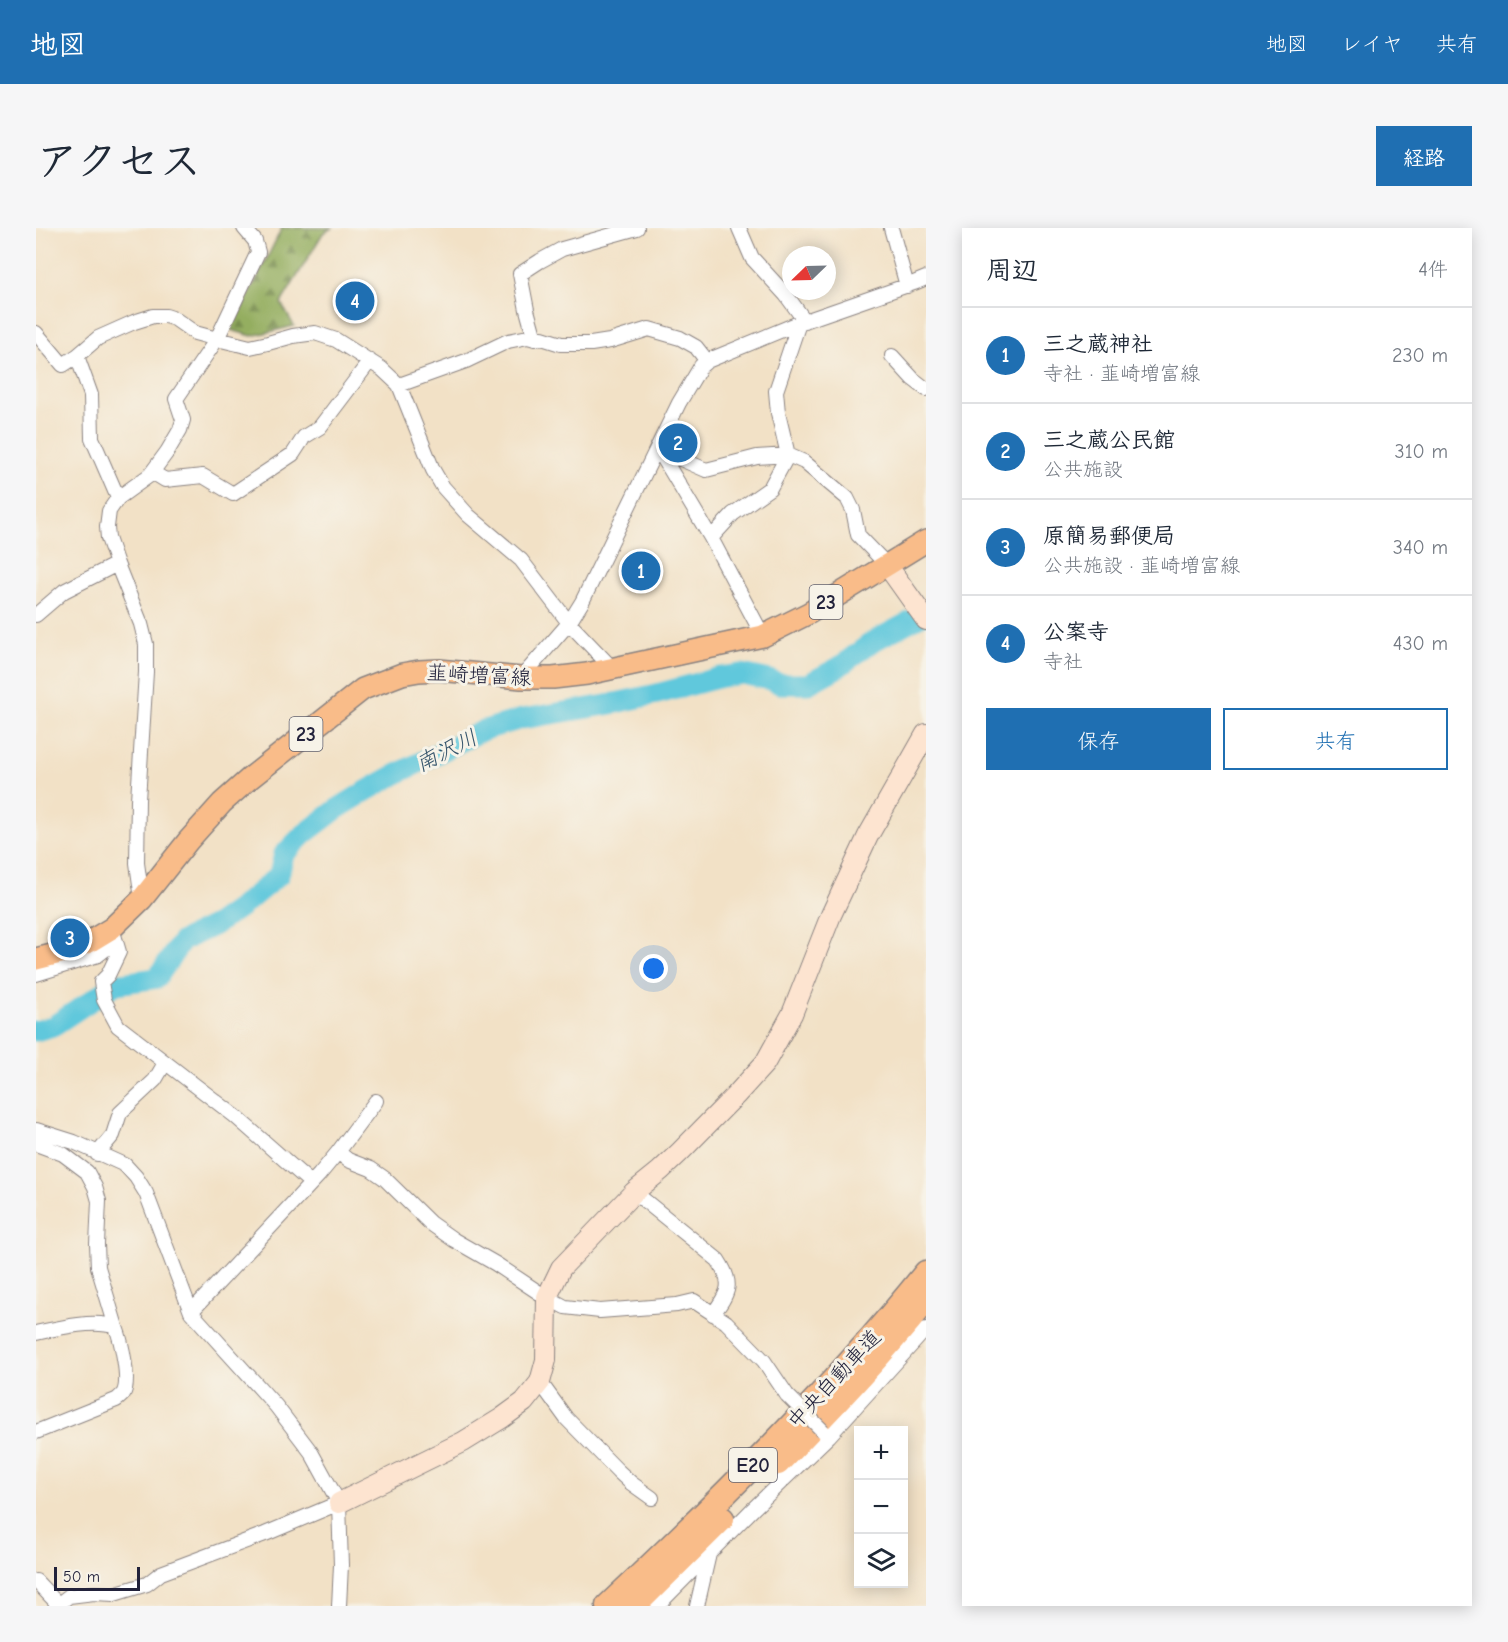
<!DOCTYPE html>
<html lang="ja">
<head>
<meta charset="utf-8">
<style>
  body { margin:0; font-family:"Comic Neue","Klee One",sans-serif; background:#f6f6f7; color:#1f2937 }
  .controls { position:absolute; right:18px; bottom:18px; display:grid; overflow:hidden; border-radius:0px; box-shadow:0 3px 15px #0003 }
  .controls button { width:54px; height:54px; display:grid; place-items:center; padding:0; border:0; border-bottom:2px solid #e0e1e3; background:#fff; color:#1f2937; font:30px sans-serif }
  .compass { position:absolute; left:746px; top:18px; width:54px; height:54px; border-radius:50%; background:#fff; box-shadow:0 3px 15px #0003; rotate:247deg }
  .scale { position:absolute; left:18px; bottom:15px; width:86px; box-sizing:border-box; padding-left:6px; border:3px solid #22223b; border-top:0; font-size:16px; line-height:21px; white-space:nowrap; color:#22223b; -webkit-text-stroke:4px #f7f3e8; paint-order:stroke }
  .you { position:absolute; left:618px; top:741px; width:21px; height:21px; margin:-15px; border:4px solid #fff; border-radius:50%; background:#1a73e8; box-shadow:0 0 0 9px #1a73e833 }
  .badge { display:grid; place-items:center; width:39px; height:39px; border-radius:50%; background:#1f6fb2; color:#fff; font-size:20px; font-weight:700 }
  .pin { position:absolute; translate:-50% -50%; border:3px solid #fff; box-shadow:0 2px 6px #0006 }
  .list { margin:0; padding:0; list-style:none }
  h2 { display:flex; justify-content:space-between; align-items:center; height:78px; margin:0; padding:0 24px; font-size:26px }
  h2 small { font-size:20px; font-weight:400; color:#747a83 }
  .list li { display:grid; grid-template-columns:39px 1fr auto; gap:18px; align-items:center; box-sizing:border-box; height:96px; padding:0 24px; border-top:2px solid #e0e1e3 }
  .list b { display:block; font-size:22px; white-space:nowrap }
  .list p { margin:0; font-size:20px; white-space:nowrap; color:#747a83 }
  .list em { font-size:20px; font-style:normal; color:#747a83 }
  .actions { display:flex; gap:12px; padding:18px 24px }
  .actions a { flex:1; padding:14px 0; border:2px solid #1f6fb2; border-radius:0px; text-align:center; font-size:21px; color:#1f6fb2 }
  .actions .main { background:#1f6fb2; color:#fff }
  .icon { flex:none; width:33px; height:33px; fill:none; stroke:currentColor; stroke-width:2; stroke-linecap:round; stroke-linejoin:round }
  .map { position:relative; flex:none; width:890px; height:1378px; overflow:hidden; border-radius:0px }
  header { display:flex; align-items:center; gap:36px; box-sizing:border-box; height:84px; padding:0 30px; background:#1f6fb2; color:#fff }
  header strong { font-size:28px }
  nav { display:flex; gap:33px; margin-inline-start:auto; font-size:21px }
  .intro { display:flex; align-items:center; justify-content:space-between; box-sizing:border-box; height:144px; padding:0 36px }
  h1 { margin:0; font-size:42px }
  .button { padding:15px 27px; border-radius:0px; background:#1f6fb2; color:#fff; font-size:21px; font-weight:700 }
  main { display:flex; gap:36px; padding:0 36px }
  aside { flex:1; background:#fff; border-radius:0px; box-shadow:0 3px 15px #0003 }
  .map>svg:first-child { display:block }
</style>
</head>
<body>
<header>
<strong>地図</strong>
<nav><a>地図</a><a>レイヤ</a><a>共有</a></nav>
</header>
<div class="intro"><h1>アクセス</h1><a class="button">経路</a></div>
<main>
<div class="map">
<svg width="890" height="1378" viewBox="0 0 890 1378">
  <defs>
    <pattern id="forest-firs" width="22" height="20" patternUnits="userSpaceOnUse" patternTransform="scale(1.5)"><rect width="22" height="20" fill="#94ae60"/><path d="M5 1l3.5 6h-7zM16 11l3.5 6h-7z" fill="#788d50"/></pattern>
  </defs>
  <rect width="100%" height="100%" fill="#f7f3e8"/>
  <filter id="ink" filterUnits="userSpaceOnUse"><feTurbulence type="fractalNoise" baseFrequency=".0167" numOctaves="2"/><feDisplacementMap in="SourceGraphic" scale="12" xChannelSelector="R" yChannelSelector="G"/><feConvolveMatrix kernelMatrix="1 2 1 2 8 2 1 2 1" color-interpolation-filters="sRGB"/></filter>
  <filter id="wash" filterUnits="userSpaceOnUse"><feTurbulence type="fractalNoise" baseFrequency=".008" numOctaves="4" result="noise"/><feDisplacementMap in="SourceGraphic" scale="24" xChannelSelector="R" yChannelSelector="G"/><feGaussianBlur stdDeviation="1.35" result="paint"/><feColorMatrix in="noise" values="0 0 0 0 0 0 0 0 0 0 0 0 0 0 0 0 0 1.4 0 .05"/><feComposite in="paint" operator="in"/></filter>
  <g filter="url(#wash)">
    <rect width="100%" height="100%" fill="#f2e1c6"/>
    <!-- forest -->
    <path fill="url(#forest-firs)" stroke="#5b684e" stroke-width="1.5" d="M246 0H296L287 5 245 75 258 98 216 108 195 102Z"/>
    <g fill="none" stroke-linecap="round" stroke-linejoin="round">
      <!-- river -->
      <path stroke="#60c8dc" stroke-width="21" d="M0 803 17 798 80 756 121 750 146 713 179 697 206 678 243 647 248 626 267 607 301 581 332 562 357 548 448 502 486 491 570 477 621 466 685 449 706 446 734 452 744 456H772L803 439 836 414 890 385"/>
    </g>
  </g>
  <g filter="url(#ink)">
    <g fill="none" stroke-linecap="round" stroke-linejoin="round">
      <!-- street casing -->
      <g stroke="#8a8280" stroke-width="16">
        <path id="street" d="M703 0 716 30 750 67 769 93
          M855 0 871 58
          M0 105 27 137 41 128 55 167 56 210 82 270
          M499 111 491 82 484 46 504 33 526 21 601 0
          M41 128 62 110 98 94 117 88H130L139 91 159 105 181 111 222 24 219 13 208 0
          M856 128 877 151 890 161
          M363 157 430 133 472 113 492 109 499 111 506 110 525 116H555L574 113 613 101 644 110 660 119 671 133
          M622 221 670 242 721 229 752 227 768 234 811 270 817 282 822 307 851 337
          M622 221 675 310
          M116 244 129 252 167 248 197 266 257 226 268 209 284 199 334 133
          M0 387 28 363 81 336
          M727 408 675 310 697 286 734 260 752 227 742 185 740 163 763 95
          M485 450 533 395 546 374 643 175 665 138 671 133 763 95 878 55 890 50
          M106 671 101 635 102 572 110 444V416L105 396 81 336 72 310 71 299 73 283 82 270 114 247 131 224 144 202 147 192 140 171 181 111 214 119 232 115 257 108 279 105 300 112 346 141 363 157 397 242 407 259 432 287 485 332 533 395 576 440
          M76 700 83 724 72 747 65 754 68 772 82 798 199 888 275 955
          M0 746 62 727 80 713
          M0 902 38 914 89 937 100 949 110 965 155 1084 240 1178 275 1224 303 1275 305 1337 303 1378
          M0 916 27 926 51 944 59 959 63 973 61 1016 62 1039 80 1099
          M302 924 340 873
          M61 926 77 907 84 885 119 852 129 835
          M598 964 682 1032C698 1056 693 1064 677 1086
          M155 1084 283 947 302 924 312 932 335 941 348 950 394 995 418 1012 460 1036 505 1066 529 1079 564 1083 641 1077 658 1073 690 1094 728 1133 751 1167
          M0 1105C22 1100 58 1091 80 1099 85 1112 95 1153 87 1166 86 1167 82 1171 80 1172L0 1204
          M504 1154 530 1190 582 1243 595 1255 616 1270
          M0 1353 22 1376
          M20 1378 33 1368 58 1365 78 1366 111 1356 125 1345 229 1306 303 1275
          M621 1378 717 1281 793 1208 890 1101
          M661 1378 673 1326"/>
      </g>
      <!-- secondary casing -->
      <g stroke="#8a8280" stroke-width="22">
        <path id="secondary" d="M851 337 890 392
          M303 1275 427 1214 466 1190 488 1174 504 1154 510 1132 511 1069 525 1040 598 964 624 943 644 924 700 867 729 835 756 786 795 687 832 608 890 506"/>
      </g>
      <!-- primary casing -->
      <g stroke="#8a8280" stroke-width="24">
        <path id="primary" d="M0 731 28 724 53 714 76 700 106 671 152 613 186 575 213 551 327 461 366 446 383 443 403 442 485 450H517L551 446 727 408 773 385 890 313"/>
      </g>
      <!-- highway casing -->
      <g stroke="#8a8280" stroke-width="27">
        <path id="highway" d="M742 1235C793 1182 844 1129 890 1072
          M572 1378C684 1273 794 1164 890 1045
          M598 1378 686 1291"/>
      </g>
      <!-- street -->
      <use href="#street" stroke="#fff" stroke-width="14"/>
      <!-- secondary -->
      <use href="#secondary" stroke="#fde4d0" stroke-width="20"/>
      <!-- primary -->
      <use href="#primary" stroke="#f9bc89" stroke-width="21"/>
      <!-- highway -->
      <use href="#highway" stroke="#f9bc89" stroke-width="24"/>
      <!-- street-bridge casing -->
      <g stroke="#8a8280" stroke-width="16" stroke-linecap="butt">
        <path id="street-bridge" d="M751 1167 787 1203"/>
      </g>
      <!-- street-bridge -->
      <use href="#street-bridge" stroke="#fff" stroke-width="14"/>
    </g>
  </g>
  <g text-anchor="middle" stroke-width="6" stroke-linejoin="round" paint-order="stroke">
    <!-- shield labels -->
    <g fill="#f7f3e8" stroke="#62616f" stroke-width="1.5">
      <rect x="773.5" y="357" width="33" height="34" rx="4.5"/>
      <rect x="253.5" y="489" width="33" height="34" rx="4.5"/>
      <rect x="693" y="1220" width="48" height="34" rx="4.5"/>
    </g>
    <g font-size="20" font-weight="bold" fill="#22223b">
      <text x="790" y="381">23</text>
      <text x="270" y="513">23</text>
      <text x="717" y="1244">E20</text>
    </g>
    <!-- street labels -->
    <g font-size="21" fill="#22223b" stroke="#f7f3e8">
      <text transform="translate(443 447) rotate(3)" y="7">韮崎増富線</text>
      <text transform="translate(798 1151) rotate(-47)" y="7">中央自動車道</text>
    </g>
    <!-- water labels -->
    <g font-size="22" font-style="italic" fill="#35546b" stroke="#f7f3e8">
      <text transform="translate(410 522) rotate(-27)" y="8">南沢川</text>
    </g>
  </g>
</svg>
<div class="controls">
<button>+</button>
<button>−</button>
<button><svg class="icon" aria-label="layers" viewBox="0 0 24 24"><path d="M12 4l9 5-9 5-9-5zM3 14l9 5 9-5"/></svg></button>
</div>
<svg class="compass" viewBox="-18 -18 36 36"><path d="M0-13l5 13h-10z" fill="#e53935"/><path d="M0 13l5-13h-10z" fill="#747a83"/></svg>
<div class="scale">50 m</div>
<div class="you"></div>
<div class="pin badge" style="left:605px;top:343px">1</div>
<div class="pin badge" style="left:642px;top:215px">2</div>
<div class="pin badge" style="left:34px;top:710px">3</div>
<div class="pin badge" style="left:319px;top:73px">4</div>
</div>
<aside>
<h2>周辺<small>4件</small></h2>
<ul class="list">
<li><span class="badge">1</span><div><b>三之蔵神社</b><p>寺社 · 韮崎増富線</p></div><em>230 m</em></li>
<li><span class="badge">2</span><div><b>三之蔵公民館</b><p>公共施設</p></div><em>310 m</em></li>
<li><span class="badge">3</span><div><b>原簡易郵便局</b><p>公共施設 · 韮崎増富線</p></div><em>340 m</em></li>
<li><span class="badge">4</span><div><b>公案寺</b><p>寺社</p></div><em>430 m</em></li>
</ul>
<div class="actions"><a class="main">保存</a><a>共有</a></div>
</aside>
</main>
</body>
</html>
